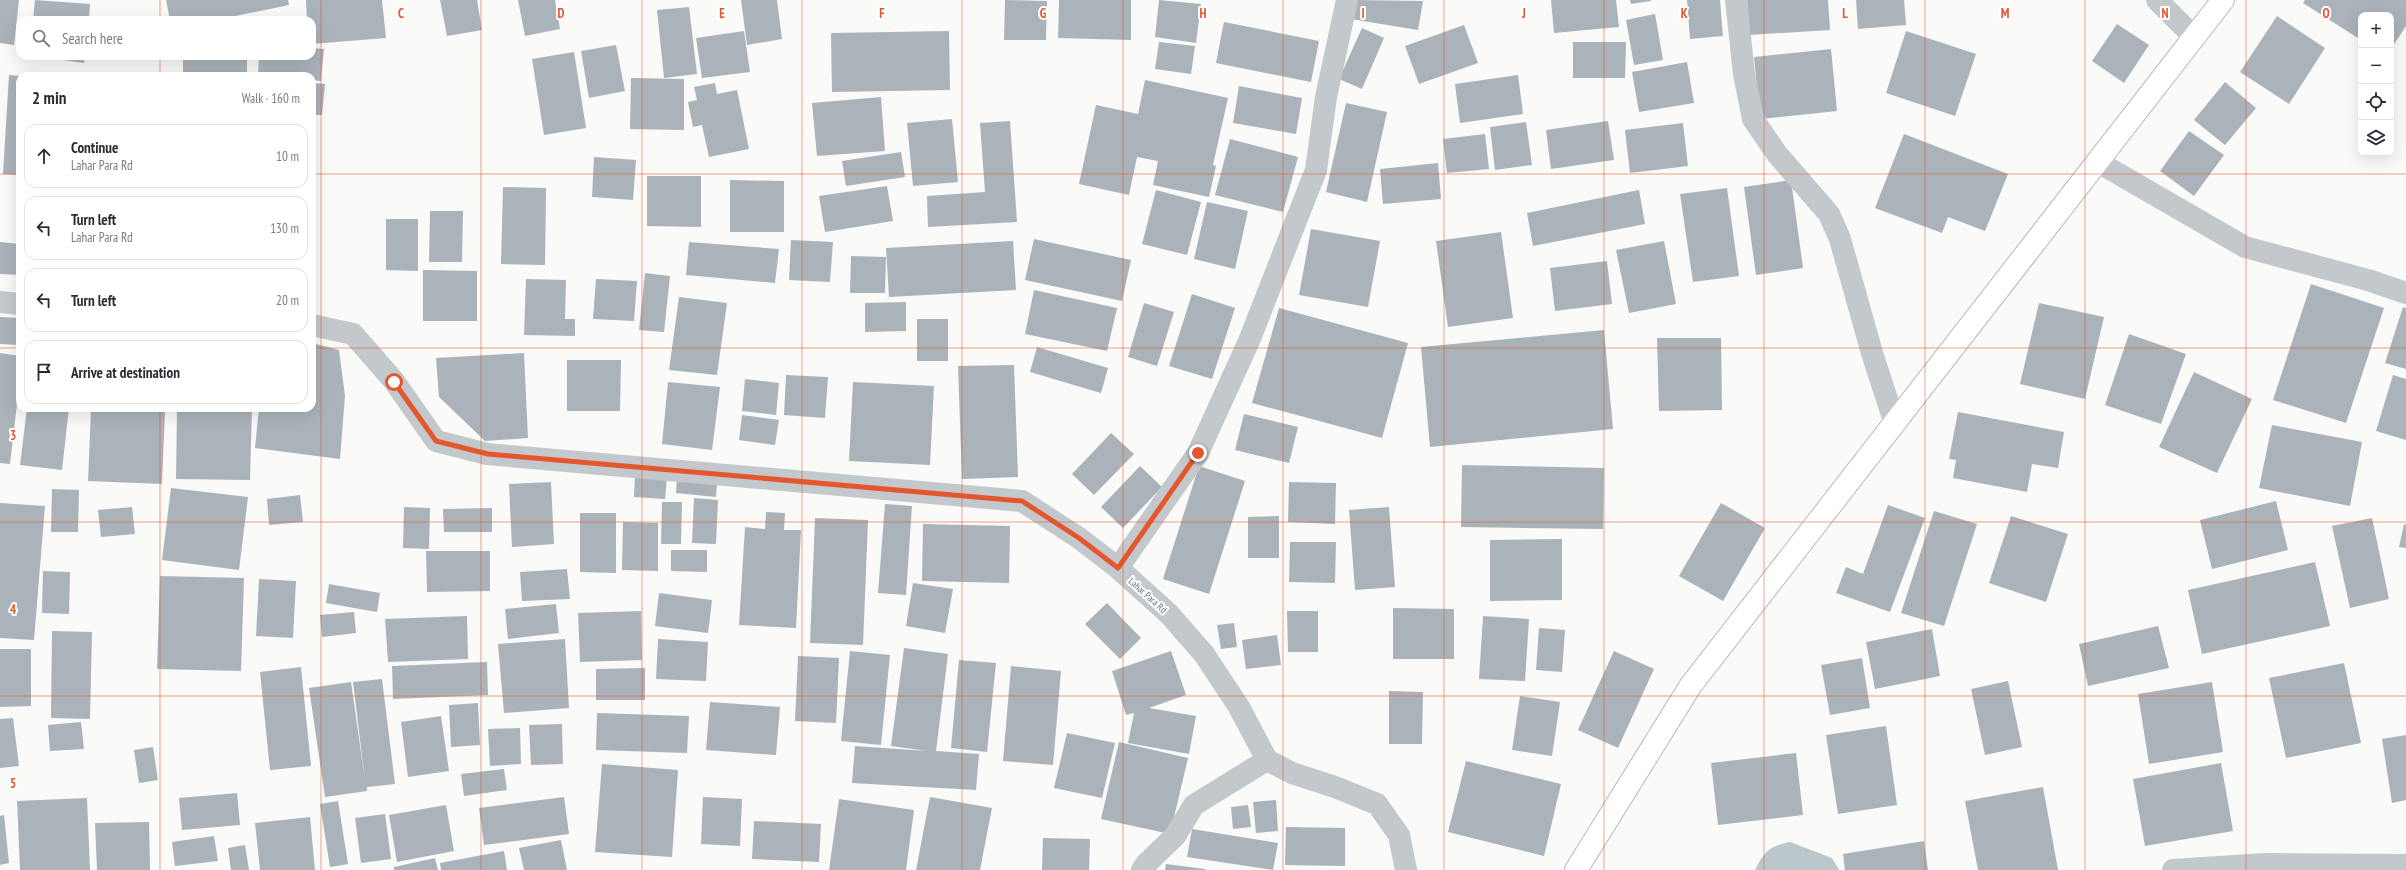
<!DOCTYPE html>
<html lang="en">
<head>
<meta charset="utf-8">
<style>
  body { margin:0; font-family:"PT Sans Narrow",sans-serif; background:#f2f2f3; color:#2b2b33 }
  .controls { position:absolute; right:12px; top:12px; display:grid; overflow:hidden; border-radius:8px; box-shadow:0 4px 16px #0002 }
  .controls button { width:36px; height:36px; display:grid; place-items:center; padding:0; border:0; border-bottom:1px solid #e1e1e2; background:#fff; color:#2b2b33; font:20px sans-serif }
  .stop { position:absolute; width:12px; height:12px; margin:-9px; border:3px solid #e4572e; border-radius:50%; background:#fff }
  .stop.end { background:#e4572e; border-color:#fff; box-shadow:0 1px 4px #0008 }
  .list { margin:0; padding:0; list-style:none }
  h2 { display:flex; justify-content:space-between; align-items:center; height:52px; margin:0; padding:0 16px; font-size:17px }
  h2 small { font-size:13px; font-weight:400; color:#7c7c81 }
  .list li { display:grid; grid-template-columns:26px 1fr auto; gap:12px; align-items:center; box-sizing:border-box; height:64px; margin:0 8px 8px; padding:0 8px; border:1px solid #e1e1e2; border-radius:12px }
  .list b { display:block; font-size:15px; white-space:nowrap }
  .list p { margin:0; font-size:13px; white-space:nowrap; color:#7c7c81 }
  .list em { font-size:13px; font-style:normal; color:#7c7c81 }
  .icon { flex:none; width:22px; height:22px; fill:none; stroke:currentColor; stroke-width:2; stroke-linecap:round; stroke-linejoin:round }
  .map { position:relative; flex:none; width:2406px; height:870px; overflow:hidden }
  .search { position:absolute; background:#fff; box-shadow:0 4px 16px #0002; left:16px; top:16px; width:300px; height:44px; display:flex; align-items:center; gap:10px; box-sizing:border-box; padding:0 14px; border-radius:12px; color:#7c7c81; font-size:15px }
  .panel { position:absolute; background:#fff; box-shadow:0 4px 16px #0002; left:16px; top:72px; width:300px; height:340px; border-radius:12px }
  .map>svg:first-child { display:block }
</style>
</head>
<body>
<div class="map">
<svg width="2406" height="870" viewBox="0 0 2406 870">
  <rect width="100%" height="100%" fill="#fafaf8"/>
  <!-- water -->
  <path fill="#bbc7cb" d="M1790 842 1832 858 1839 870H1755C1764 851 1770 846 1790 842Z"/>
  <!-- building -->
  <path fill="#aab3b9" d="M0 0H19L14 45 0 43Z
    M35 0 90 4 89 20H33Z
    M166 0H288L289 5 216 20H170Z
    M306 0H382L386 38 312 44V20H307Z
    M440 0H477L482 30 447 36Z
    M518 0H555L560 29 525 36Z
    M741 0H777L782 39 747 45Z
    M1005 0 1047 1 1046 40H1004Z
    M1059 0H1131V40L1058 38Z
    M1159 0 1201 4 1196 43 1155 37Z
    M1355 0 1423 1 1418 30 1351 19Z
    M1551 0H1616L1619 27 1554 33Z
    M1630 0H1651V1L1631 4Z
    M1687 0H1720L1723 36 1690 39Z
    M1747 0H1828L1830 30 1749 35Z
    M1856 0H1904L1906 25 1858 29Z
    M2305 0H2406V26L2391 49V15H2361V40L2303 3Z
    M689 7 697 74 664 78 657 10Z
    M1655 14 1663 60 1634 65 1626 20Z
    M2277 16 2325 48 2289 104 2240 72Z
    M1224 22 1319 41 1311 82 1216 63Z
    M2117 24 2149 45 2124 83 2092 61Z
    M1464 25 1478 63 1419 84 1405 46Z
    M1362 28 1384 38 1362 89 1339 79Z
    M744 31 750 72 702 78 696 38Z
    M949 31 950 90 832 92 831 33Z
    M1906 31 1976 54 1955 116 1886 93Z
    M1159 42 1195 46 1191 74 1155 69Z
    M1573 42H1626L1625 78H1573Z
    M616 45 625 91 589 98 581 51Z
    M312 48 324 49 321 81 312 80V76L258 75 259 56H312Z
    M1831 49 1837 111 1760 119 1754 57Z
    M574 52 586 128 544 135 532 59Z
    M34 56H85L84 63Z
    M247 57V76H183V60Z
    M1687 62 1694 103 1639 112 1632 72Z
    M9 75 20 76V175L3 174Z
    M1518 75 1523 114 1460 123 1455 84Z
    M631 78 684 79V130L630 129Z
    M1145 80 1228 98 1213 165 1216 166 1209 197 1153 185 1158 161 1137 157 1129 195 1079 184 1096 105 1138 114Z
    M2225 82 2256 108 2225 145 2194 120Z
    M312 83 325 84 322 115H312Z
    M715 83 717 94 737 90 749 149 709 157 702 125 693 127 688 102 697 100 694 87Z
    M1239 86 1302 98 1296 134 1233 123Z
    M881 97 885 151 817 156 812 103Z
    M1346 103 1387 112 1367 202 1326 192Z
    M952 119 958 182 913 186 907 123Z
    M1010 121 1017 222 928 227 927 196 985 192 980 123Z
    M1608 121 1614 160 1551 169 1546 130Z
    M1526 122 1532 165 1495 170 1490 127Z
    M1683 123 1688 166 1630 173 1625 130Z
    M2189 131 2224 155 2194 196 2160 171Z
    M1485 134 1489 169 1447 173 1443 139Z
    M1904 134 2008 174 1985 231 1948 217 1942 233 1875 208Z
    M1230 139 1298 157 1283 212 1215 195Z
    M901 152 905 177 846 186 842 161Z
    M594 157 636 160 633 200 592 197Z
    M1438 163 1441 199 1383 204 1380 169Z
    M647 176H701V227L647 226Z
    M730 180 784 181V232H730Z
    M1791 180 1803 268 1756 275 1744 187Z
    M887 186 893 221 825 232 819 196Z
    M503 187 546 188 545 265 501 264Z
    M1727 188 1739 276 1693 282 1680 194Z
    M1156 190 1201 202 1187 255 1142 244Z
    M1639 190 1645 224 1533 246 1527 213Z
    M1207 202 1248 211 1235 269 1194 259Z
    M430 211H463L462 262H429Z
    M386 219H418V271L386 270Z
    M1311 229 1380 241 1368 307 1299 295Z
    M1501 232 1513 318 1448 327 1436 241Z
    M1034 239 1131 260 1122 301 1025 280Z
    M791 240 833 242 830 282 789 280Z
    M1013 241 1016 290 889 297 886 248Z
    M1664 241 1676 304 1629 313 1616 250Z
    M0 242 20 244V275L0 274Z
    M689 242 779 249 775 283 686 275Z
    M851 256 886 257 885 293H850Z
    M1607 261 1612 304 1555 311 1550 268Z
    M423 270 477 271V321H423Z
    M645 273 670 276 664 332 639 330Z
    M526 279 566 280 565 319H575V336L524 335Z
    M596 279 637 281 634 321 593 319Z
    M2311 284 2384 308 2346 423 2273 400Z
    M1034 290 1117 308 1107 351 1025 334Z
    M1192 294 1235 308 1212 379 1169 366Z
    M679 297 727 303 717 375 669 370Z
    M906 302V331L865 332V303Z
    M1144 303 1174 312 1157 366 1128 357Z
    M2039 303 2104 317 2085 399 2020 384Z
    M2403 307 2406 308V369L2385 363Z
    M1279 308 1408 343 1382 438 1252 403Z
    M0 317 20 318V345L0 344Z
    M917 319H948V361H917Z
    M1604 330 1613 429 1430 447 1421 347Z
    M2129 334 2186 354 2161 424 2105 405Z
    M1657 338H1721L1722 410 1659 411Z
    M312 343 339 350 345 396 340 459 255 448 259 408H312Z
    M1037 347 1108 368 1101 393 1030 372Z
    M0 353 20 356V378L10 464 0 463Z
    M524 353 528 438 485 441 439 397 436 358Z
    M567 360H621L620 411H567Z
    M1014 365 1018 477 962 479 958 366Z
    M2194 372 2252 399 2217 473 2159 447Z
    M786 375 828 377 825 418 784 415Z
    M2393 375 2406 379V440L2376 431Z
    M745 379 779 383 776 415 742 411Z
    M668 382 720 387 712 450 662 444Z
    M853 382 934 386 930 465 849 461Z
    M27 408H69L62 470 20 465Z
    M177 408H252L250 480 176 479Z
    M91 409 165 411 162 484 88 481Z
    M1958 412 2064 432 2058 468 2032 464 2027 492 1953 478 1956 460 1949 459Z
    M1244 414 1298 427 1289 463 1235 450Z
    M742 415 779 420 775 445 739 440Z
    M2272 425 2362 442 2350 506 2259 488Z
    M1111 433 1134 454 1094 495 1072 474Z
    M1462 465 1604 468 1603 529 1461 527Z
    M1140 466 1162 487 1123 528 1101 507Z
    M1199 466 1245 481 1209 594 1163 579Z
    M635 476 667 477 665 499 634 497Z
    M677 478 717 482 716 497 676 493Z
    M551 482 554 544 512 547 509 484Z
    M1289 482 1336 483 1335 524 1288 522Z
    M171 488 248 497 239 570 162 560Z
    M52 489 79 490 78 532H51Z
    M300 495 303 522 269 525 267 499Z
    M694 498 718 500 716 544 692 543Z
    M2276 501 2288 550 2212 569 2200 520Z
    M662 502H682L681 544H661Z
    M0 503 45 506 34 640 0 638Z
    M1721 503 1765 528 1723 601 1679 576Z
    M885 504 912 506 906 595 878 593Z
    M1888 505 1925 518 1890 612 1836 593 1846 567 1863 574Z
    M132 507 135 534 101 537 98 510Z
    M404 507 430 508 429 549 403 548Z
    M1389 507 1395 587 1355 590 1349 510Z
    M492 508V532H444L443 509Z
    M1934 511 1977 524 1944 626 1901 613Z
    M766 512 785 513 784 530H801L796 628 739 625 745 527 765 529Z
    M580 513H616V573L580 572Z
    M1279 516V558H1248V517Z
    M2011 516 2068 534 2046 602 1989 583Z
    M815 518 868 520 863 645 810 643Z
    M2372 518 2389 599 2350 608 2332 526Z
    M623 522 658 523V571L622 570Z
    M923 524 1010 526 1009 583 922 581Z
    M2404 524 2406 525V548L2399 547Z
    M1562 539V600L1490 601V540Z
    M1290 542H1336L1335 583 1289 582Z
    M671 550H707V572L671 571Z
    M426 551H490V591L427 592Z
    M2315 562 2330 626 2202 654 2188 590Z
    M567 569 570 599 522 601 520 572Z
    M43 571 70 572 69 614 42 613Z
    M160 576 244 578 241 671 157 669Z
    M259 579 296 581 293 638 256 636Z
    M913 583 953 589 945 633 906 626Z
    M329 584 380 593 377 612 326 603Z
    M659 593 712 600 708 633 655 626Z
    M1107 603 1141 638 1120 659 1085 624Z
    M556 604 559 633 508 639 505 609Z
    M1393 608 1454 609V659H1393Z
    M641 611 642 660 580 662 578 613Z
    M1287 611H1318V652H1288Z
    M354 612 356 633 322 637 320 615Z
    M467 616 468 659 388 662 385 619Z
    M1483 616 1529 619 1525 681 1479 679Z
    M1234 623 1237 647 1221 649 1217 625Z
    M2158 626 2169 668 2088 686 2079 644Z
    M1539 628 1565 630 1562 672 1536 670Z
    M1932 629 1940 676 1875 689 1866 642Z
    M52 631 92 632 90 719 51 718Z
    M1277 635 1281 665 1246 669 1242 640Z
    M565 639 569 708 504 713 498 644Z
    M658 639 708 642 706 681 656 679Z
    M904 648 948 654 936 751 979 754 976 790 852 783 855 746 927 751 891 746Z
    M0 649H31V706L0 707Z
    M850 651 890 655 881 745 841 741Z
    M1171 651 1186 695 1149 708 1196 716 1189 754 1128 743 1134 713 1126 715 1112 671Z
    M1614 651 1654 669 1618 748 1578 730Z
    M798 656 839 658 836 723 795 721Z
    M1862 658 1870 708 1830 715 1821 665Z
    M959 660 996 663 987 752 951 748Z
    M487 662 488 695 393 699 392 666Z
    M2344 663 2361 743 2286 758 2269 678Z
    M1011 666 1061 671 1053 765 1003 761Z
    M301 667 311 766 270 770 260 672Z
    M645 668V700H596V669Z
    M382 679 395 784 367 787V791L325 797 309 688 351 682 365 780 353 682Z
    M2008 681 2022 747 1985 755 1971 689Z
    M2212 682 2223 752 2149 764 2138 694Z
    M1389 691 1423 692 1422 744H1389Z
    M1520 696 1560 702 1552 756 1512 750Z
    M710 702 780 707 776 755 706 750Z
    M478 703 480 745 451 747 449 705Z
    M597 713 689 716 687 753 596 750Z
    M441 716 449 771 408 777 401 722Z
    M13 718 19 766 0 768V719Z
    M81 722 84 749 50 751 48 725Z
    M562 724 563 764 531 765 529 725Z
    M1886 726 1897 805 1838 814 1826 735Z
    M520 728 521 764 490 766 488 729Z
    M1067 733 1115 743 1102 798 1054 788Z
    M2406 735V800L2392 803 2382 739Z
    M1119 742 1188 758 1170 834 1101 819Z
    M153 747 158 780 139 783 134 750Z
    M1796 753 1803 815 1718 825 1711 763Z
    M1466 761 1561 784 1544 856 1448 832Z
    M2221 763 2233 831 2145 846 2133 779Z
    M602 764 678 770 672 857 595 852Z
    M504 769 507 790 464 796 461 774Z
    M2043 787 2058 870H1978L1965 801Z
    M237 793 240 825 182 830 179 798Z
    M564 797 569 834 484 845 479 808Z
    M703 797 742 799 740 846 701 844Z
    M930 797 992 808 980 870H916Z
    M87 798 90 870H20L17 801Z
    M839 799 914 810 906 870H829Z
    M1276 800 1278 831 1256 833 1253 802Z
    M338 801 348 864 330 867 320 804Z
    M446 805 454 851 397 862 389 815Z
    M1248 805 1251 827 1233 829 1231 807Z
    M385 814 391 859 361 863 355 818Z
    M4 815 9 863 0 865V816Z
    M310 817 315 870H260L255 823Z
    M754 821 821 824 819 862 752 859Z
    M149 822 150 870H97L95 823Z
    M1286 827 1345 828V866L1285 865Z
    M1192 829 1278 843 1273 870 1187 857Z
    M214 836 218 861 175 866 172 842Z
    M1043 838 1090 839 1089 870H1042Z
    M561 840 567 870H524L519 848Z
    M1924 841 1928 870H1845L1843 854Z
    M245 845 249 870H231L228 848Z
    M504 851 507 870H441L440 863Z
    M435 858 438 870H394V867Z
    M1166 864 1205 869V870H1165Z"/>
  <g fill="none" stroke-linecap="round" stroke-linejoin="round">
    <!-- secondary casing -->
    <g stroke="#b3babf" stroke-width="24">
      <path id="secondary" d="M1576 870 1691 685 2223 0"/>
    </g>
    <!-- minor -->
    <path stroke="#c3c8cc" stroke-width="22" d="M1736 0 1744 74 1753 119 1777 154 1829 214 1840 239 1872 353 1895 424
      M2157 0 2195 38
      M2098 162 2245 247 2368 280 2406 293
      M0 302 20 304
      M312 325 353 334 394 381 436 441 487 454 1022 501 1079 538 1118 568 1169 614 1204 654 1239 707 1267 760 1292 773 1335 787 1377 804 1399 835 1406 870
      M1118 568 1198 453 1249 341 1316 170 1326 97 1347 0
      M1142 870 1146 864 1175 836 1194 805 1267 760
      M2173 870 2266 864 2406 865"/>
    <!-- secondary -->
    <use href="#secondary" stroke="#fff" stroke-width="22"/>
  </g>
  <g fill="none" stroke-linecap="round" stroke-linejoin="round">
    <!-- route -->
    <path stroke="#e4572e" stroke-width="5" d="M394 382 436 441 488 454 1022 501 1079 538 1118 568 1198 453"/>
  </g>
  <!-- grid -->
  <path fill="none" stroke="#e4572e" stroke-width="1" stroke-opacity="0.55" d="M160 0V20M321 0V870M481 0V870M642 0V870M802 0V870M962 0V870M1123 0V870M1283 0V870M1444 0V870M1604 0V870M1764 0V870M1925 0V870M2085 0V870M2246 0V870M160 56V76M0 174H20M312 174H2406M0 348H20M312 348H2406M160 408V870M0 522H2406M0 696H2406"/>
  <g text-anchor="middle" stroke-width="4" stroke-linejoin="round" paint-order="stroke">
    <!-- street labels -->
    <g font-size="10" fill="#657683" stroke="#fff">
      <text transform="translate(1148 595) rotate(42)" y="4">Lahar Para Rd</text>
    </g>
  </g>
  <g font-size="13" text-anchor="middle" font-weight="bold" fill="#e4572e" stroke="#fff" stroke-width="4" stroke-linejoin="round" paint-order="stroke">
    <text x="401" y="18">C</text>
    <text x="561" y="18">D</text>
    <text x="722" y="18">E</text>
    <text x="882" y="18">F</text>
    <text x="1043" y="18">G</text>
    <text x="1203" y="18">H</text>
    <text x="1363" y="18">I</text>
    <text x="1524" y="18">J</text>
    <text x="1684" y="18">K</text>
    <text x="1845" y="18">L</text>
    <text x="2005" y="18">M</text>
    <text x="2165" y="18">N</text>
    <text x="2326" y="18">O</text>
    <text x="13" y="440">3</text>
    <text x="13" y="614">4</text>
    <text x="13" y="788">5</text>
  </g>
</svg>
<div class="controls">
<button>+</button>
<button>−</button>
<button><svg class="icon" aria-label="locate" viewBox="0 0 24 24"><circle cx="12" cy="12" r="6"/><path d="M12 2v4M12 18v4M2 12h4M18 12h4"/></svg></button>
<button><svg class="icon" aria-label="layers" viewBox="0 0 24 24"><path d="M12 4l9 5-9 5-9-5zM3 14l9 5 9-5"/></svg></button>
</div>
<div class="stop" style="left:394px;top:382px"></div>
<div class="stop end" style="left:1198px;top:453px"></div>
<div class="search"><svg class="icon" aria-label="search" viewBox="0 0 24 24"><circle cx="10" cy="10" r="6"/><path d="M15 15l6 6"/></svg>Search here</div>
<section class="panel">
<h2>2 min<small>Walk · 160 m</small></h2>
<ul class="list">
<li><svg class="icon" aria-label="ahead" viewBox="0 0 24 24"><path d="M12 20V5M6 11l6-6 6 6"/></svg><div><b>Continue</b><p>Lahar Para Rd</p></div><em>10 m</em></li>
<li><svg class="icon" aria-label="left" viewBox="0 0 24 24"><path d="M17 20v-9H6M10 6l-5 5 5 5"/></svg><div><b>Turn left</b><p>Lahar Para Rd</p></div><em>130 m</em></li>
<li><svg class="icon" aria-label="left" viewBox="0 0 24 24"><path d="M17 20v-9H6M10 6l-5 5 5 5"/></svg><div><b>Turn left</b></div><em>20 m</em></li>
<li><svg class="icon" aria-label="arrive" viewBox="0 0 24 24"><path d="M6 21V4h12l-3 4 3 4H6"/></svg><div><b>Arrive at destination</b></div></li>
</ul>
</section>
</div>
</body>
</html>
